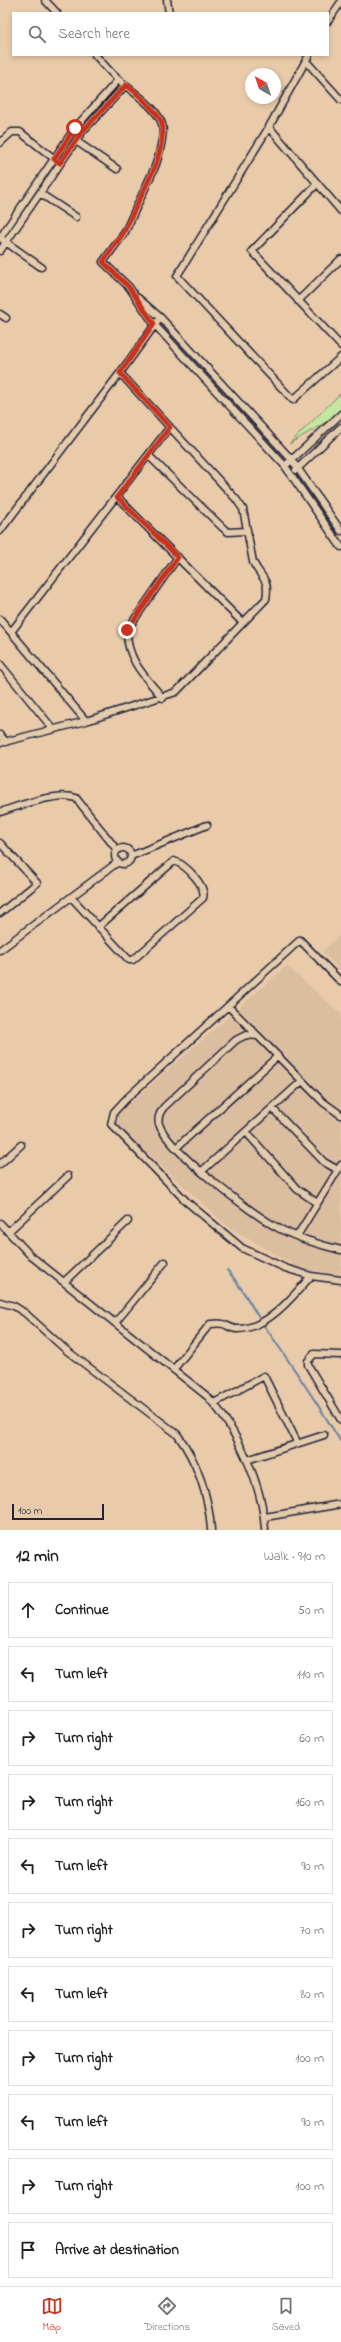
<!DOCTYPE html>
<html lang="en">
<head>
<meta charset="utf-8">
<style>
  body { margin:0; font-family:"Indie Flower",sans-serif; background:#f6f6f6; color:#202124 }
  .compass { position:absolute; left:245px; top:68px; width:36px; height:36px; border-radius:50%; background:#fff; box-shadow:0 2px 6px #0003; rotate:320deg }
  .scale { position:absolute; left:12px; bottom:10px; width:92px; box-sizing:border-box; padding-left:4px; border:2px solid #22223b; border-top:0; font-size:11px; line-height:14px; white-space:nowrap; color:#22223b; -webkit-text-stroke:3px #e3cbac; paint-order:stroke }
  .stop { position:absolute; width:12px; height:12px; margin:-9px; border:3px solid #c8321e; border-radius:50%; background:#fff }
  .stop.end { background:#c8321e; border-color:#fff; box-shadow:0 1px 4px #0008 }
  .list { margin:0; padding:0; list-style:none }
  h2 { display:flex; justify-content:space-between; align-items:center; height:52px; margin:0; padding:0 16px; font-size:17px }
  h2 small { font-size:13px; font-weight:400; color:#757577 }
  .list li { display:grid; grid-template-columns:26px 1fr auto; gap:12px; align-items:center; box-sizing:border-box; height:56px; margin:0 8px 8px; padding:0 8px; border:1px solid #e0e0e0; border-radius:0px }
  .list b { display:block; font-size:15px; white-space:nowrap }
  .list em { font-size:13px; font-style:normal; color:#757577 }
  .icon { flex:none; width:22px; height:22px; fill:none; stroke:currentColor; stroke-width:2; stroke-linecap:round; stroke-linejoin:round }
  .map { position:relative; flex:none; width:341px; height:1530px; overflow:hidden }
  .search { position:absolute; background:#fff; box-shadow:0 2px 6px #0003; left:12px; right:12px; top:12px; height:44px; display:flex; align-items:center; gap:10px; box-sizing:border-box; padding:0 14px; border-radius:0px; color:#757577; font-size:15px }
  .sheet { height:756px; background:#fff }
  nav { display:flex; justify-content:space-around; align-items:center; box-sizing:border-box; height:56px; border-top:1px solid #e0e0e0; background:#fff; font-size:11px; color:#757577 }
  nav a { display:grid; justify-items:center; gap:2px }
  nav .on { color:#c8321e }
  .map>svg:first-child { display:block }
</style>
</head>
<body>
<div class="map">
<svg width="341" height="1530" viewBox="0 0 341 1530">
  <rect width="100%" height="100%" fill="#e9cbaa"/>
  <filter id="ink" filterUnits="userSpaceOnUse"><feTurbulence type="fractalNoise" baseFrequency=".025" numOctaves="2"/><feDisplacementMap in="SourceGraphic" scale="8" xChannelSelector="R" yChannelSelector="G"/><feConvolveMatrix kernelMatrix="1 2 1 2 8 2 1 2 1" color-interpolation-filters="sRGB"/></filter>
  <g filter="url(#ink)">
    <!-- built -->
    <path fill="#dbbda0" d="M341 934V971L322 952Z
      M287 966 341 1014V1274L302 1270 230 1228 110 1120Z"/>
    <!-- green -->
    <path fill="#c3e6a0" stroke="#72846e" d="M341 393V413L289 444Z"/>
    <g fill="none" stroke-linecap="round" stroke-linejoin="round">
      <!-- stream -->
      <path stroke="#6383a5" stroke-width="2" d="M227 1270C241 1285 250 1304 261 1321 289 1361 316 1401 341 1442"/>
      <!-- minor casing -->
      <g stroke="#22223b" stroke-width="9">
        <path id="minor" d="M45 0 57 13
          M167 0 169 13
          M328 21 341 2
          M95 55C103 63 110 73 119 80 132 92 156 106 162 124 165 133 158 160 154 169L125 232 103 262 129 287 154 324 285 466 341 547
          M309 55 269 127 177 276 293 400 341 357
          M306 61 341 100
          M269 127 341 211
          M76 141 117 169
          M0 143 12 132H20L56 160
          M317 184 252 251 341 346
          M41 194 76 217
          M0 238 75 128 118 80
          M3 240 41 267
          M0 251 82 132 126 85
          M138 298 161 318 292 460 341 531
          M298 301 341 259
          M0 314 6 318
          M120 373 157 322
          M149 456 223 528 228 532 246 531
          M285 466 341 414
          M296 470 341 427
          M117 497 243 623
          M0 531 120 373 236 499 243 509 253 562C261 579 270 578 266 599L176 692 86 721
          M0 619 86 721 0 743
          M11 632 170 427
          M0 664 53 729
          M163 698C145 677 126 659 127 630L178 557
          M0 735 6 742
          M0 812C19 806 58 791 76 798L117 850
          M0 843 37 883 0 913
          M115 856a8 8 0 1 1 16 0a8 8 0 1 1-16 0Z
          M131 856 207 825
          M71 897 129 960H133L203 898C207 886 185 864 174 861L98 927
          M0 950 118 862
          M228 1006 127 1098 114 1112 111 1124 187 1202 242 1248 285 1268 311 1276 341 1280
          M258 1036 228 1006 300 940 341 982
          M272 1108 324 1162 338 1170
          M341 1115 323 1102 258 1036 246 1035 236 1040 164 1107C160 1112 157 1117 159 1124 167 1150 254 1216 280 1229 300 1239 320 1245 341 1250
          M246 1132 297 1189 317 1203
          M176 1148 278 1056
          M0 1164 21 1145
          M202 1171 302 1081
          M0 1223 31 1256 208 1397C237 1429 263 1486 265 1530
          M8 1232 68 1176
          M297 1236 341 1165
          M64 1282 128 1221
          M0 1302 14 1306 25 1313 66 1350 177 1434C197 1461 209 1496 211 1530
          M115 1323 165 1262
          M341 1355 314 1354 308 1361V1365L341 1420
          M174 1369 210 1324C214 1324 219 1323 223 1324 227 1325 232 1329 237 1329 268 1329 293 1296 311 1276
          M214 1403 264 1376 297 1442
          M247 1460 324 1435
          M265 1517 341 1504"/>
      </g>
      <!-- minor -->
      <use href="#minor" stroke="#e3cbac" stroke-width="6"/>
    </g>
  </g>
  <g fill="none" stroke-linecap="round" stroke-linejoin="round" filter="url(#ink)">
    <!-- route -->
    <path stroke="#c8321e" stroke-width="5" d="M75 128 54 159 60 163 82 132 126 85C136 92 157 111 162 123 165 133 158 160 154 169L124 232 103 262 129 287 154 324 120 373 170 427 117 497 178 557 127 630"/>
  </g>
</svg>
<svg class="compass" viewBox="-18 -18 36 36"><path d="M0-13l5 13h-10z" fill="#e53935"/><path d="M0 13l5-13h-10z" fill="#757577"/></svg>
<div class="scale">100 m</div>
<div class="stop" style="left:75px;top:128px"></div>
<div class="stop end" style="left:127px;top:630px"></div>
<div class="search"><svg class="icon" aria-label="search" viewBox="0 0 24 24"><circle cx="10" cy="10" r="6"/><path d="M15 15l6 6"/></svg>Search here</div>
</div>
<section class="sheet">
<h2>12 min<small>Walk · 910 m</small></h2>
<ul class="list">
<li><svg class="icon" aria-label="ahead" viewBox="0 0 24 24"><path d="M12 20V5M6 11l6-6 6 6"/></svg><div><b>Continue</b></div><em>50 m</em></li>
<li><svg class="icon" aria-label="left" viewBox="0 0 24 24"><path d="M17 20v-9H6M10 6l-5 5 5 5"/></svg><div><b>Turn left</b></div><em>110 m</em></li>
<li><svg class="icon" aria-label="right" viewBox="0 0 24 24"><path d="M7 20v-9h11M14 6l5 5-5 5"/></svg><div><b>Turn right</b></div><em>60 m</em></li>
<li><svg class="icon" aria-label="right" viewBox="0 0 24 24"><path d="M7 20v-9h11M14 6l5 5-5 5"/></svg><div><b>Turn right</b></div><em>160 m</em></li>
<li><svg class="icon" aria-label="left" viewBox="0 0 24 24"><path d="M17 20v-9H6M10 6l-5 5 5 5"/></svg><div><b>Turn left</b></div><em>90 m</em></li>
<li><svg class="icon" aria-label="right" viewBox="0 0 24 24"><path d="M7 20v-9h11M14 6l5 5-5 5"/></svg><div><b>Turn right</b></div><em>70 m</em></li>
<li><svg class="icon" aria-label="left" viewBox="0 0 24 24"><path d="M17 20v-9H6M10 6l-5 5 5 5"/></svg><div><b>Turn left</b></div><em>80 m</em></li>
<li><svg class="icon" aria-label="right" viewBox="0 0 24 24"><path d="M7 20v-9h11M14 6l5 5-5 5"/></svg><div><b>Turn right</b></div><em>100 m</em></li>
<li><svg class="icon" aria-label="left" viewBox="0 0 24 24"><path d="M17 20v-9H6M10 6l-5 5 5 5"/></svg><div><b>Turn left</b></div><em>90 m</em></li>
<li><svg class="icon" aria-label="right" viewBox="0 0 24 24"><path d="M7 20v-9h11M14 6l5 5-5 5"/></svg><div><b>Turn right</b></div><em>100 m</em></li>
<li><svg class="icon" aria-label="arrive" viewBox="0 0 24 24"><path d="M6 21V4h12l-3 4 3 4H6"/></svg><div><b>Arrive at destination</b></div></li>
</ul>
</section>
<nav>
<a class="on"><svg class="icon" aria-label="map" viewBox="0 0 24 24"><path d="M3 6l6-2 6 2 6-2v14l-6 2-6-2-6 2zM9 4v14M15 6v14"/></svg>Map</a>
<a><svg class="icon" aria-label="directions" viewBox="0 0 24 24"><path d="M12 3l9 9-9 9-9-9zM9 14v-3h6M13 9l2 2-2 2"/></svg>Directions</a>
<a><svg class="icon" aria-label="saved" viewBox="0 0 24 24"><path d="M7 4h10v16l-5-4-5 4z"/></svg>Saved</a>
</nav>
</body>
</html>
